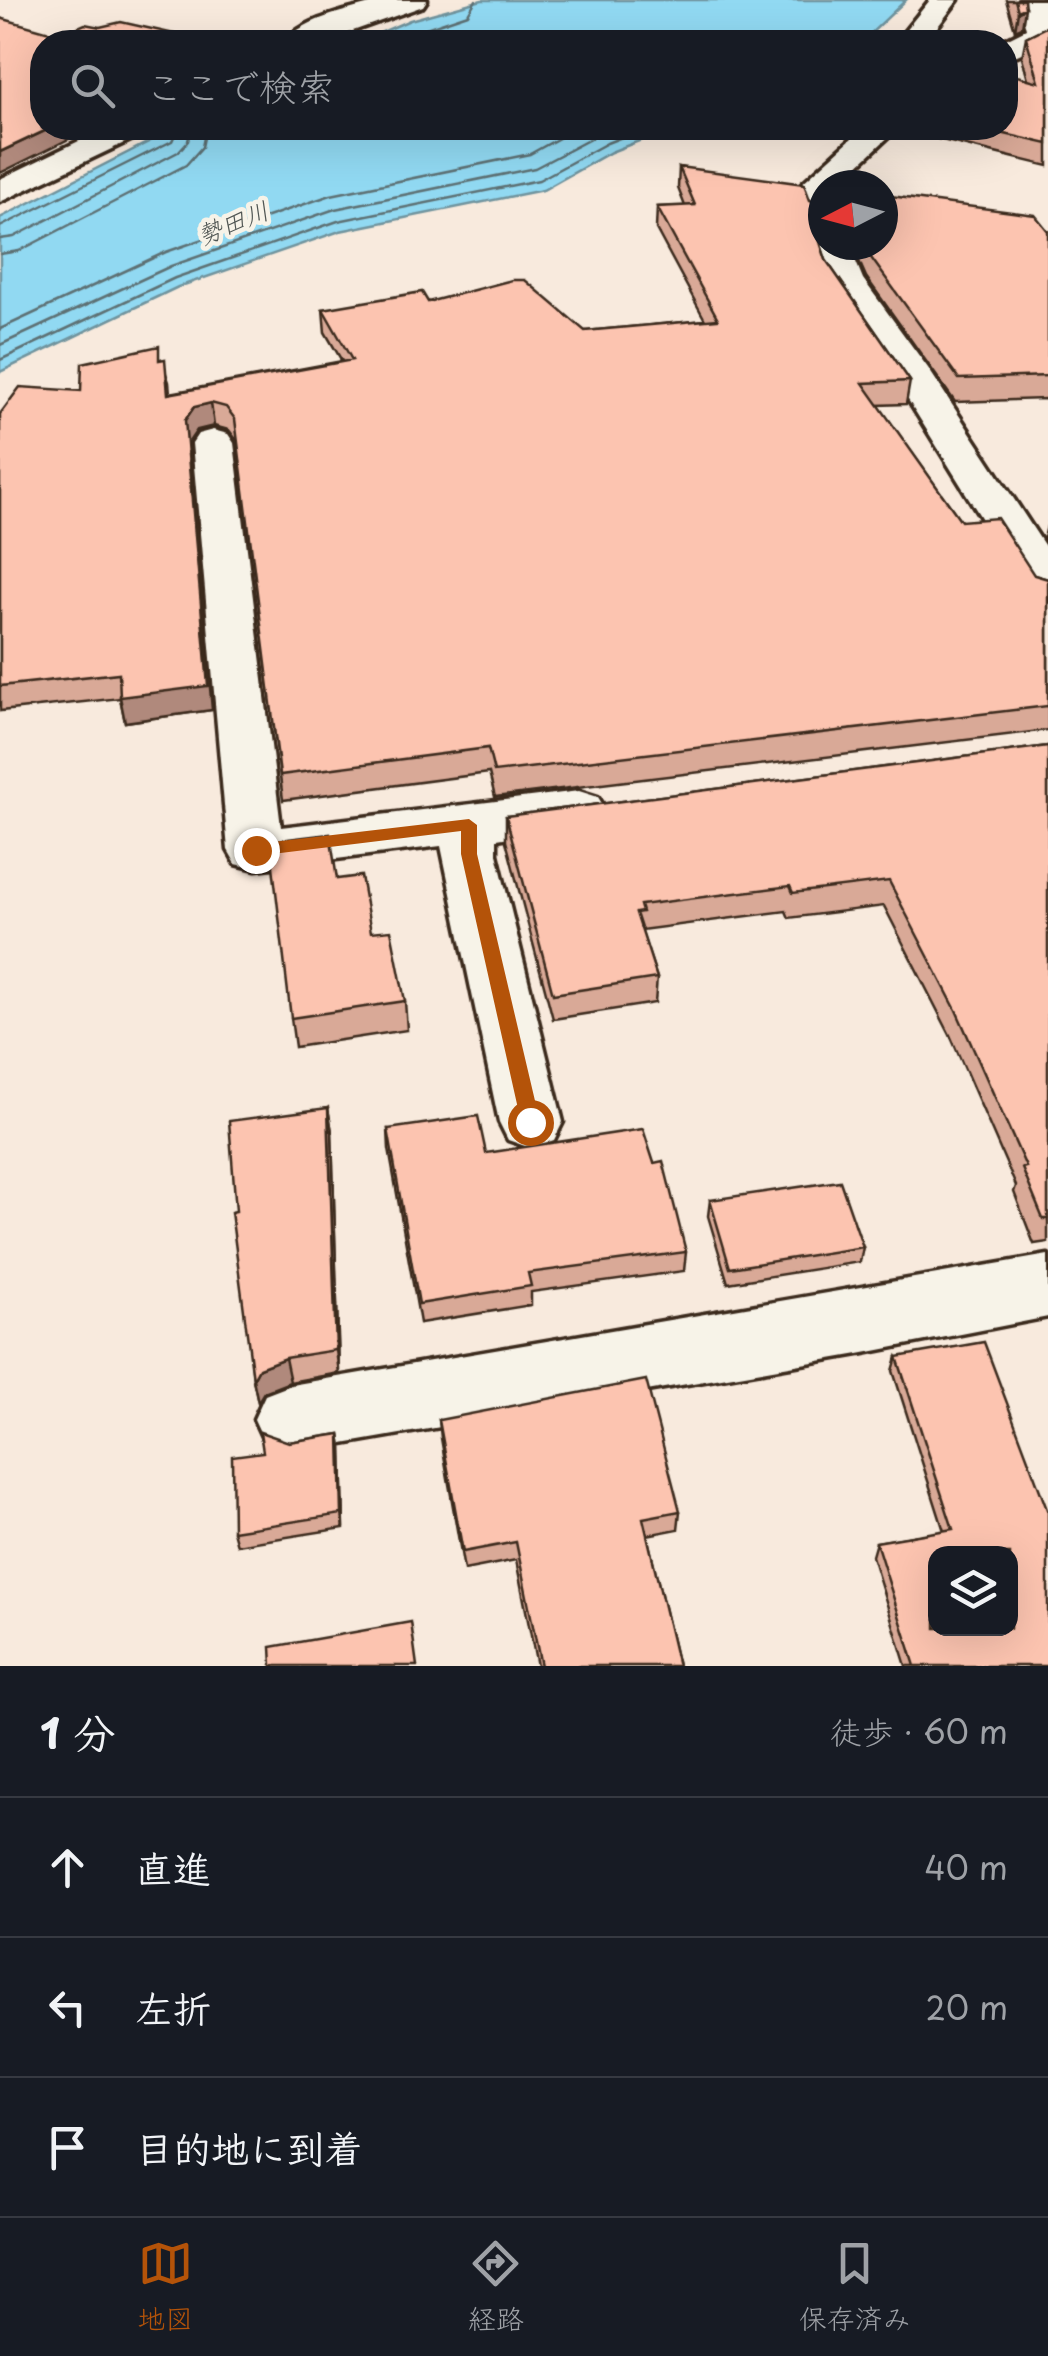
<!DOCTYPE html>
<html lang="ja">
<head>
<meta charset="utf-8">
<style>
  body { margin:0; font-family:"Playpen Sans","Klee One",sans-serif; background:#242831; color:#f1f3f6 }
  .controls { position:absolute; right:30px; bottom:30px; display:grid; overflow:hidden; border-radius:20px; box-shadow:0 10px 40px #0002 }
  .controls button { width:90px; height:90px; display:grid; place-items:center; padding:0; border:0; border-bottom:2px solid #363941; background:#171b24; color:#f1f3f6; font:50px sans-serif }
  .compass { position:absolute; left:808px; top:170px; width:90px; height:90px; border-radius:50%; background:#171b24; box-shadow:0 10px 40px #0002; rotate:264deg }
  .stop { position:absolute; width:30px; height:30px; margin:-22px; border:8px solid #b45309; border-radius:50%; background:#fff }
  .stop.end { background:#b45309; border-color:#fff; box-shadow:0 2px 10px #0008 }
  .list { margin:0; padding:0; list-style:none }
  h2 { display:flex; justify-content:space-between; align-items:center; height:130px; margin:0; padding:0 40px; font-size:42px }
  h2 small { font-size:32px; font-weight:400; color:#9ea1a6 }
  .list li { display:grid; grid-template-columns:65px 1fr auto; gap:30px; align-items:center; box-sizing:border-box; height:140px; padding:0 40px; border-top:2px solid #363941 }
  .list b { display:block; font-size:38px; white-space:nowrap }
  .list em { font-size:32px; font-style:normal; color:#9ea1a6 }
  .icon { flex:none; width:55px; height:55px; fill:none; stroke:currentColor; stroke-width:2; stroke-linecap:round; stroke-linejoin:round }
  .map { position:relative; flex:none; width:1048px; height:1666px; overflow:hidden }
  .search { position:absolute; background:#171b24; box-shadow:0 10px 40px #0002; left:30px; right:30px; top:30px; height:110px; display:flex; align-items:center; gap:25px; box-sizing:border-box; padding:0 35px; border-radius:40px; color:#9ea1a6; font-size:38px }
  .sheet { height:550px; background:#171b24 }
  nav { display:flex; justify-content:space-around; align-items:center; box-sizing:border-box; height:140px; border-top:2px solid #363941; background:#171b24; font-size:28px; color:#9ea1a6 }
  nav a { display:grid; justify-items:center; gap:5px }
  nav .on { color:#b45309 }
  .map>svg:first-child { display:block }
</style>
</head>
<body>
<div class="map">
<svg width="1048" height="1666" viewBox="0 0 1048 1666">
  <rect width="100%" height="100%" fill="#f8eadd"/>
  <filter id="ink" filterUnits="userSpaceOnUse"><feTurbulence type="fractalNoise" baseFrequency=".01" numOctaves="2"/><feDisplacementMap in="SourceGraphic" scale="20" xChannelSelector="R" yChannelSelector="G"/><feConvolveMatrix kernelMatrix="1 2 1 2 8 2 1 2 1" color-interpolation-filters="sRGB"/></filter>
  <g filter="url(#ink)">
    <!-- water -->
    <path fill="#91d9f2" stroke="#6f939d" stroke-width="2.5" d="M482 0H906L862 42H359L410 20Z
      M176 128H672L611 152 543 190 340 231 178 287 0 372V218Z"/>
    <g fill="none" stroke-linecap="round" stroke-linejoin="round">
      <!-- shore -->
      <path stroke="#5d7073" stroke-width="2.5" d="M384 42 468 14 476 0
        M0 227 172 141 178 128
        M0 239 14 237 178 152 188 141 191 128
        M0 254 19 251 186 165 202 147 206 128
        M0 329 166 252 331 195 530 154 577 128
        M0 345 171 266 335 209 535 168 611 128
        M0 360 175 278 338 221 539 180 607 143 645 128"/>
      <!-- minor casing -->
      <g stroke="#3b2a1e" stroke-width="7">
        <path id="minor" d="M385 0H427L423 6 322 42H285C304 17 356 9 385 0Z
          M930 0H958L926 42H896Z
          M1019 0H1047L1048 41 1006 60V42H1000L1026 29Z
          M106 128H146L141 135 0 202V179Z
          M863 128H898L837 185H823V223L811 220 799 186Z
          M823 236V245H849L863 279 928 368 1048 551V601L1031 597 1024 587 889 369 826 280 813 245Z
          M213 430 228 434 234 443 281 827 579 791 598 797 606 810 598 823 497 839V854L563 1122 554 1140 531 1148 508 1140 499 1122 441 846 256 869 236 864 228 850 192 443 198 434Z
          M1048 1255V1317L859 1354 291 1453 265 1443 254 1419 265 1395 291 1385Z"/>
      </g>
      <!-- minor -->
      <use href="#minor" fill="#f7f3e8" fill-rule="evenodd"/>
    </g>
    <!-- wall -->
    <path fill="#d9a997" stroke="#3b2a1e" stroke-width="2.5" d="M1006 0H1024L1022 27 1015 30Z
      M1048 26V166L901 130 900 128H1006L1028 79 1022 57 1026 37Z
      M679 167 823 205V232L818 236 826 260 910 381 906 404 878 405 961 521 1034 575 1048 579V730L495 797 489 773 283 800 238 442 229 430 214 426 197 430 188 443 212 710 125 722 120 698 0 711V414L81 391 161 359 169 382 170 393 342 361 325 332 323 309 428 302 585 331 705 320 656 229 657 207 685 206 678 188Z
      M1048 231V403L1045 399 955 402 866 277 852 245H883Z
      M1048 522V545L1044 538Z
      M1048 746V1242L1034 1244 1014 1192 1016 1186 950 1035 884 906 789 918 786 911 641 930 657 978 655 1003 553 1019 506 841V816Z
      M337 879 371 932 405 1001 407 1030 295 1047 291 1018Z
      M328 1108 332 1132 339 1373 290 1382 264 1392 258 1402 253 1379 236 1211Z
      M388 1129 486 1153 654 1163 686 1252 684 1271 531 1292V1305L420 1323 389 1149Z
      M710 1200 863 1247 860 1262 728 1283 708 1216Z
      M897 1357 1048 1666H906L872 1556 876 1542 944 1531 893 1371Z
      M439 1420 680 1511 678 1529 647 1535 678 1666H537L516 1560 464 1570 441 1438Z
      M340 1434 342 1448 344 1528 237 1545 233 1531 263 1452 289 1442Z"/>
    <!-- shaded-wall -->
    <path fill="#b0897b" stroke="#3b2a1e" stroke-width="2.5" d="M1025 8 1022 27 1015 30 1018 11Z
      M51 128H91L0 173V152Z
      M823 213V232L810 242 813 221Z
      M211 403 214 426 197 430 188 443 212 710 125 722 120 697 185 420 194 407Z
      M328 1108 332 1132 339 1373 336 1350Z
      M285 1358 290 1382 264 1392 258 1402 253 1379 259 1368Z
      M340 1434 342 1448 344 1528 342 1514Z"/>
    <!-- building -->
    <path fill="#fcc4b0" stroke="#3b2a1e" stroke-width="2.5" fill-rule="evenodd" d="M1015 0H1024L1025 8 1018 11Z
      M0 18 60 35 85 24 100 27 121 22 210 42H42V128H51L0 152Z
      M1048 26V144L979 128H1006V73L1039 82 1026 37Z
      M679 167 804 184 810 200 823 205V213L813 221 826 260 910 381 863 383 961 521 997 518 1034 575 1048 579V706L494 772 488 748 280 775 235 419 226 407 211 403 194 407 185 420 208 686 120 697 119 673 0 686V414L20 387 81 391 82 363 159 346V360L165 359 168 394 352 360 323 309 422 292 428 302 512 280H525L585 331 718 319 657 207 695 205Z
      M883 195 1035 215 1048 231V376L959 379 869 255 865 245H883Z
      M1048 746V1219H1043L1022 1168 1026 1167 956 1010 889 881 793 893 790 886 640 905 642 912 636 913 657 978 553 994 506 816Z
      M330 834 337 879 361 876 371 932 391 930 405 1001 291 1018 270 841Z
      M328 1108 336 1350 285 1358 259 1368 253 1379 231 1212 236 1211 229 1121Z
      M478 1116 486 1153 643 1129 654 1163 663 1161 686 1252 528 1273 531 1286 419 1304 388 1129Z
      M840 1181 863 1247 730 1268 710 1200Z
      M984 1342 1048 1512V1666H915L876 1542 953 1529 897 1357ZM936 1554H1010V1628H936Z
      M646 1380 680 1511 643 1518 678 1666H541L516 1542 463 1552 439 1420Z
      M260 1432 289 1442 340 1434 342 1514 233 1531 232 1456 263 1452Z
      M411 1622 417 1666H272L271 1647Z"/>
  </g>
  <!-- route -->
  <path fill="#b45309" d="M469 819 477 825V854L540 1122 530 1130 521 1122 461 854V831L256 856 248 850 256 844Z"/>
  <g text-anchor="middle" stroke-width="9" stroke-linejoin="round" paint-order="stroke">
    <!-- far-water labels -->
    <g font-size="25" font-style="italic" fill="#505653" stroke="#f7f3e8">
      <text transform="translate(233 223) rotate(-22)" y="9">勢田川</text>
    </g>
  </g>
</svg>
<div class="controls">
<button><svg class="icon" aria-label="layers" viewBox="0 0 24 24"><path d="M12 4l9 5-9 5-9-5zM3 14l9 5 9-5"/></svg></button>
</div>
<svg class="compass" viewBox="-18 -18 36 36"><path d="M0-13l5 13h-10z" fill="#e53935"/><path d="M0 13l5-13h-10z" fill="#9ea1a6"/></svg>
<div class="stop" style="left:530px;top:1122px"></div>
<div class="stop end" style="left:256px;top:850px"></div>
<div class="search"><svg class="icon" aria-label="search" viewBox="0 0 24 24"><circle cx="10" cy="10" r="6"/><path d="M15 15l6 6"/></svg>ここで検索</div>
</div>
<section class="sheet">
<h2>1 分<small>徒歩 · 60 m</small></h2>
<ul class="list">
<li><svg class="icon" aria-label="ahead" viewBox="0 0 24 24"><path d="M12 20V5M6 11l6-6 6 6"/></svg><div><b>直進</b></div><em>40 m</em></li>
<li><svg class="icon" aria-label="left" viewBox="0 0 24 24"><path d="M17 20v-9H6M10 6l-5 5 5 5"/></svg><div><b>左折</b></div><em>20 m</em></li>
<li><svg class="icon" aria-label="arrive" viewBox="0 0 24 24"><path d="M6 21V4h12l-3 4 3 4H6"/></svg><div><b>目的地に到着</b></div></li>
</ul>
</section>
<nav>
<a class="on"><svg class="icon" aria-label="map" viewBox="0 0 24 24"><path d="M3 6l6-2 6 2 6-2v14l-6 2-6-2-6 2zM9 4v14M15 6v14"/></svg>地図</a>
<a><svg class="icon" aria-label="directions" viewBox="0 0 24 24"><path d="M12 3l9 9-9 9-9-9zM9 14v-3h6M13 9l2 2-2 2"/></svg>経路</a>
<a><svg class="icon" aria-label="saved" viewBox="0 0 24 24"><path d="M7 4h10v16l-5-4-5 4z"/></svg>保存済み</a>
</nav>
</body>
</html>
